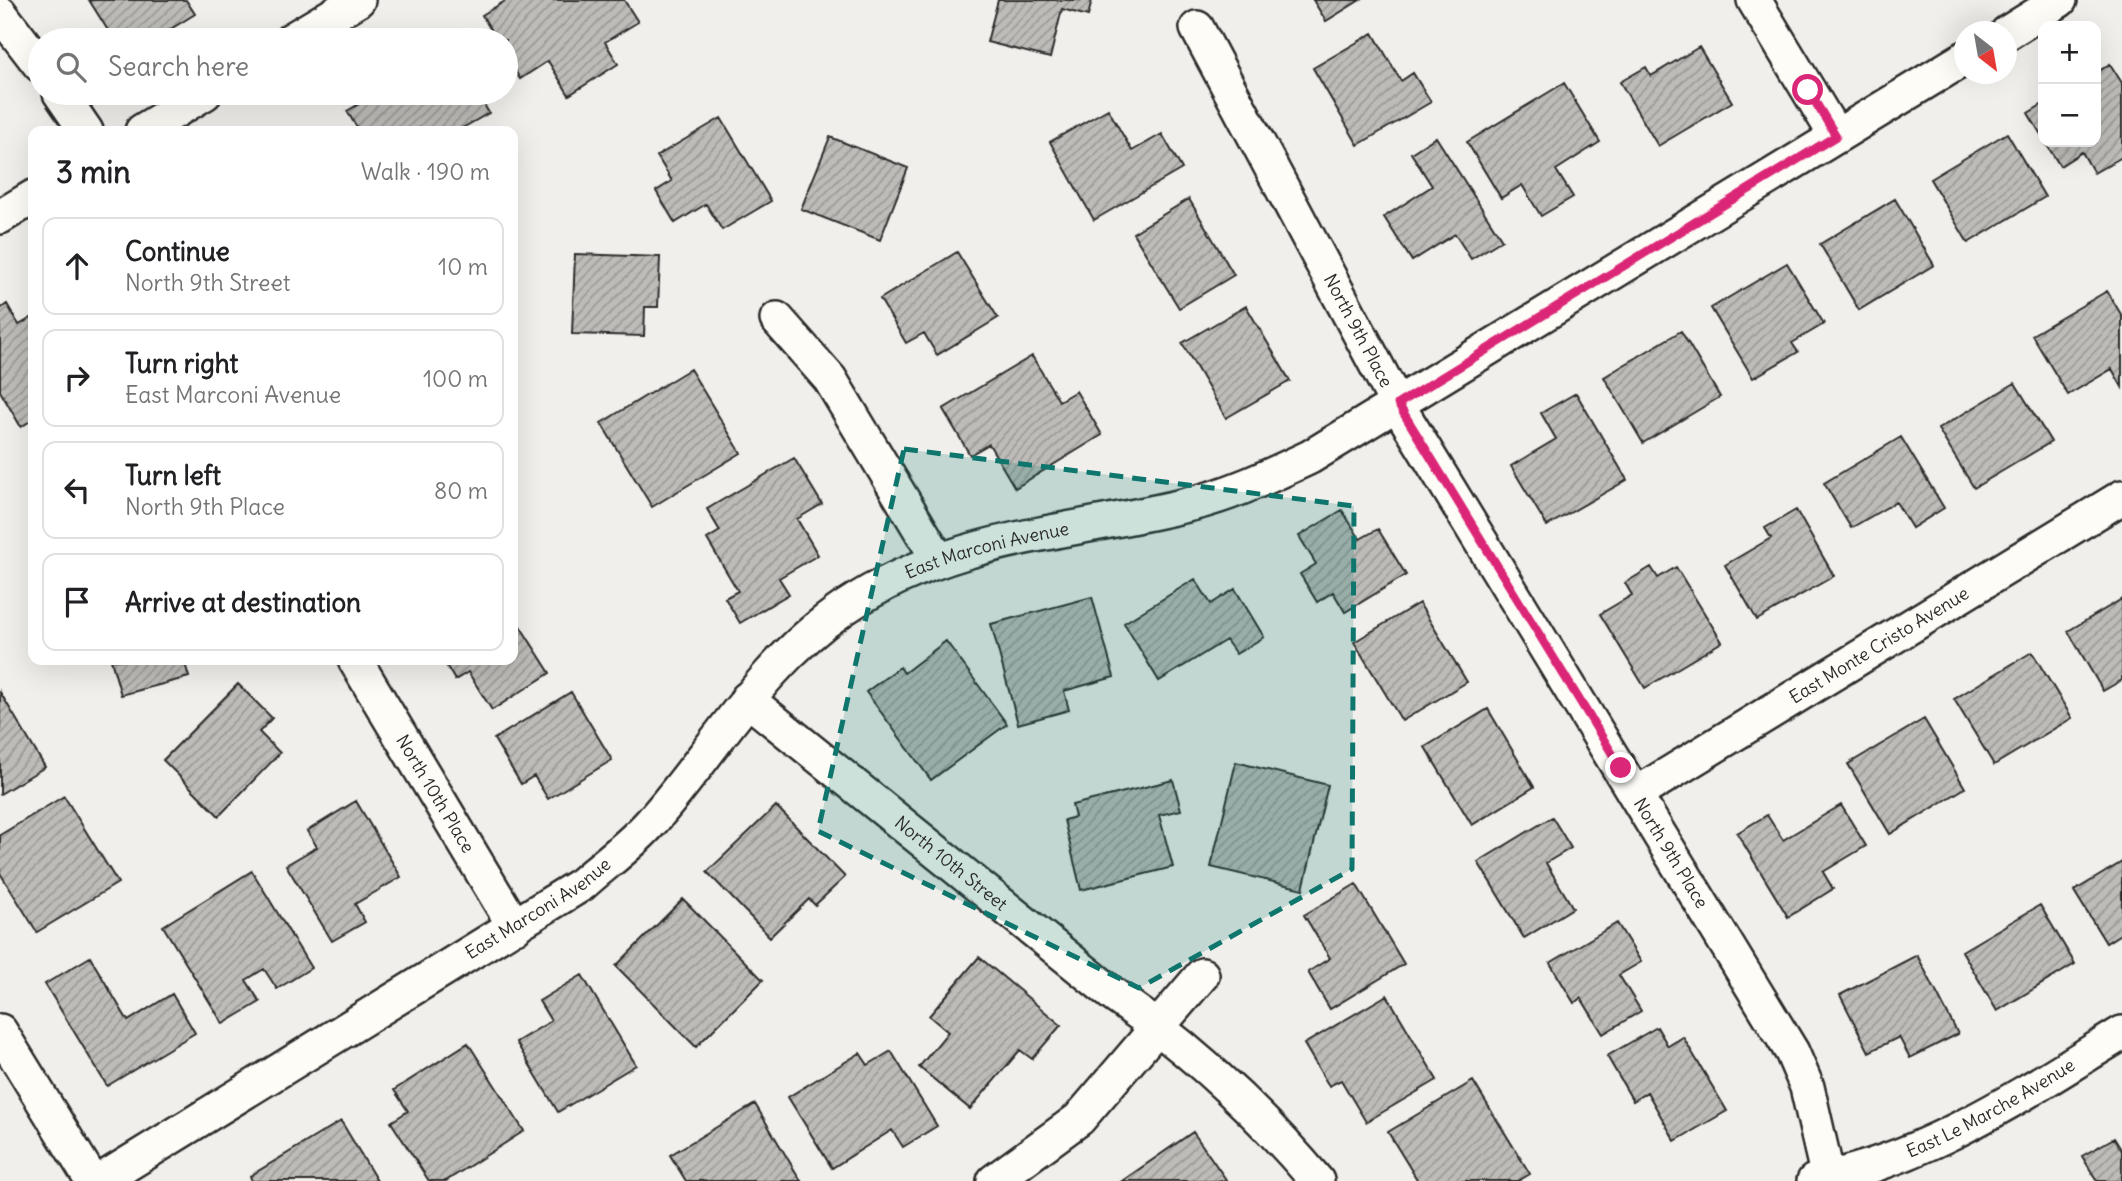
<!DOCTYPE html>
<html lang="en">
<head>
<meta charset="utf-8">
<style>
  body { margin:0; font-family:Delius,sans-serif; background:#f2f2f2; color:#202124 }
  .controls { position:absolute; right:21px; top:21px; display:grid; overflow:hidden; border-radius:14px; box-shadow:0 7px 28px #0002 }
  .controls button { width:63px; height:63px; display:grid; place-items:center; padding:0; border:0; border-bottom:2px solid #e0e0e0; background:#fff; color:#202124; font:35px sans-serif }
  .compass { position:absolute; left:1954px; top:21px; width:63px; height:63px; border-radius:50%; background:#fff; box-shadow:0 7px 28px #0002; rotate:149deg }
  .stop { position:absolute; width:21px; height:21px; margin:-16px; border:5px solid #db2777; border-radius:50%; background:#fff }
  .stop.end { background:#db2777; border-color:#fff; box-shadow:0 2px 7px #0008 }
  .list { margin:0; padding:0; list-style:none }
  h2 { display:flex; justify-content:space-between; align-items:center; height:91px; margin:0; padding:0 28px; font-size:30px }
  h2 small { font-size:23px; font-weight:400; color:#757577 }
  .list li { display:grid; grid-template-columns:46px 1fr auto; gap:21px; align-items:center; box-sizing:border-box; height:98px; margin:0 14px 14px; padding:0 14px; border:2px solid #e0e0e0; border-radius:14px }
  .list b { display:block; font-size:26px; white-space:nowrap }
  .list p { margin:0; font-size:23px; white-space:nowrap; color:#757577 }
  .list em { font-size:23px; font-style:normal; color:#757577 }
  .icon { flex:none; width:38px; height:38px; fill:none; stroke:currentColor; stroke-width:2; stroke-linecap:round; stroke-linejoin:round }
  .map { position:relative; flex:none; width:2122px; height:1181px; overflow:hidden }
  .search { position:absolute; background:#fff; box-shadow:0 7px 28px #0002; left:28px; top:28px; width:490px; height:77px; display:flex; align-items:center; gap:18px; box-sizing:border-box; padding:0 24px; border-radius:38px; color:#757577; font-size:26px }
  .panel { position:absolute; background:#fff; box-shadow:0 7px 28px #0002; left:28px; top:126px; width:490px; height:539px; border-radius:14px }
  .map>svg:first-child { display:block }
</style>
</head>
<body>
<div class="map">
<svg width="2122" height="1181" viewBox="0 0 2122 1181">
  <defs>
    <pattern id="building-hatch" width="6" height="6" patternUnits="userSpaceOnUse" patternTransform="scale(1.75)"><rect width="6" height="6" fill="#bdbcb8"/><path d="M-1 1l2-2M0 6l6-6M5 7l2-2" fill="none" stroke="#9a9996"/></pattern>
  </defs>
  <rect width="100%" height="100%" fill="#f0efeb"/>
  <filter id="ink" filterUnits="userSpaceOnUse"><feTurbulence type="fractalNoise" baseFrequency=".0143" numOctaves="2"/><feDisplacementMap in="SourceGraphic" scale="14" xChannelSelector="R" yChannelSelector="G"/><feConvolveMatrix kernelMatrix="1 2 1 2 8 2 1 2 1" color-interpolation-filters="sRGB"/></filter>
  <g filter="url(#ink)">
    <!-- building -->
    <path fill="url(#building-hatch)" stroke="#2b2b2b" stroke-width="2" d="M89 0H186L195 14 153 40H114Z
      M507 0H624L638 22 605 42 618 64 569 95 548 61 520 79 506 55V40H497L482 15Z
      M998 0H1092L1088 16 1062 9 1050 58 987 42Z
      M1313 0H1360L1326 21Z
      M1373 33 1401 81 1413 73 1431 102 1358 145 1313 68Z
      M1699 47 1732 102 1658 146 1620 82 1646 67 1651 76Z
      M2110 64 2122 83V157L2094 173 2082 152 2060 166 2045 142H2096V73Z
      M1564 83 1600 142 1556 170 1573 197 1541 216 1522 185 1501 198 1467 142Z
      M378 93H464L470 103 480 98 489 113 457 131H359L347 111Z
      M2043 104V138L2028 113Z
      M1108 109 1132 151 1162 134 1182 169 1094 220 1050 142Z
      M721 118 771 201 722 230 706 204 675 223 656 191 672 181 657 156Z
      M2007 133 2045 197 1968 243 1930 179Z
      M830 137 908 168 880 240 801 209Z
      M1436 137 1502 240 1471 259 1455 234 1412 261 1384 217 1432 186 1411 153Z
      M1189 199 1234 275 1179 308 1133 233Z
      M1895 199 1934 265 1859 310 1820 244Z
      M957 252 998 318 937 355 924 333 906 343 880 299Z
      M575 254 660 257 658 307H645L644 336 572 334Z
      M1787 263 1824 324 1792 343 1798 352 1753 378 1711 308Z
      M2107 291 2122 316V387L2112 369 2068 395 2032 335Z
      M7 304 19 325 33 317V419L21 427 0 391V309Z
      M1246 306 1290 381 1226 418 1182 343Z
      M1681 331 1720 397 1643 443 1604 377Z
      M1032 356 1059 401 1076 391 1102 435 1015 488 989 444 970 455 943 409Z
      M690 369 741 453 652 507 601 423Z
      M2015 383 2051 442 1974 488 1938 429Z
      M1576 393 1627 480 1547 526 1511 466 1556 439 1541 413Z
      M1901 437 1944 508 1912 528 1896 502 1851 528 1824 483Z
      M794 458 822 504 797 519 818 555 779 578 789 594 740 623 725 598 738 591 707 539 720 531 707 509Z
      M1342 510 1360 539 1378 529 1406 575 1345 612 1333 592 1317 602 1300 574 1316 564 1299 536Z
      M1796 510 1834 576 1757 620 1725 565 1771 538 1765 528Z
      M1651 567 1658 578 1676 567 1722 642 1645 688 1600 614 1632 595 1625 583Z
      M1195 579 1211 604 1235 589 1264 637 1236 654 1226 640 1159 681 1124 623Z
      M1092 597 1114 677 1064 691 1069 710 1018 724 991 624Z
      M2122 599V680L2103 691 2068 631Z
      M1419 603 1467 682 1402 721 1354 642Z
      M513 615 550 673 492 710 468 672 455 680 443 660H513Z
      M946 641 1007 724 931 780 866 692 900 667 904 673Z
      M2032 652 2072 718 1994 765 1954 699Z
      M111 660H184L189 677 121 695Z
      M238 684 272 718 259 732 280 753 219 816 163 760Z
      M0 692 45 767 0 794Z
      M571 692 612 760 548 799 534 776 521 784 494 739Z
      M1488 709 1534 787 1472 825 1425 747Z
      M1924 719 1965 788 1890 834 1848 764Z
      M1236 762 1328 785 1303 889 1211 867Z
      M1173 780 1181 810 1159 815 1173 867 1081 890 1064 820 1075 817 1072 805Z
      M64 796 118 883 37 932 0 873V835Z
      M356 801 401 877 355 904 365 922 332 941 286 865 317 847 307 831Z
      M1841 805 1866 846 1823 872 1833 889 1788 917 1737 833 1767 815 1783 840Z
      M776 806 845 877 815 905 809 899 770 937 707 872Z
      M1552 817 1571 848 1546 863 1573 908 1524 938 1478 862Z
      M2122 862V933L2106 943 2074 891Z
      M252 871 311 968 277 989 264 969 246 980 260 1002 223 1024 163 926Z
      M1356 884 1404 964 1330 1009 1308 972 1330 958 1304 915Z
      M683 899 763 980 696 1047 616 966Z
      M2040 905 2075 964 1997 1011 1962 951Z
      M1617 923 1641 962 1619 975 1641 1011 1603 1034 1581 998 1574 1003 1550 963Z
      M1917 955 1958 1034 1910 1058 1899 1037 1869 1052 1840 995Z
      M90 957 128 1021 172 994 195 1033 107 1086 45 984Z
      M979 957 1061 1025 1032 1059 1020 1050 970 1109 919 1067 948 1032 929 1016Z
      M582 975 636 1065 558 1112 516 1042 551 1021 539 1001Z
      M1387 995 1437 1080 1366 1122 1341 1080 1329 1086 1304 1044Z
      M1657 1027 1668 1046 1683 1037 1727 1111 1675 1141 1647 1092 1633 1101 1607 1056Z
      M468 1043 524 1131 446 1181H429L391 1122 408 1111 394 1090Z
      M891 1051 937 1126 903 1147 892 1130 832 1168 788 1097 860 1053 868 1065Z
      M1473 1081 1530 1174 1518 1181H1418L1388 1132Z
      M755 1104 801 1181H686L670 1155Z
      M341 1121 377 1181H252L250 1176Z
      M1193 1132 1227 1181H1122Z
      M2114 1138 2122 1151V1181H2097L2082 1156Z"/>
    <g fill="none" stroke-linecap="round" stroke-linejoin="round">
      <!-- minor casing -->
      <g stroke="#2b2b2b" stroke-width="38">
        <g id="minor">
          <path d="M1754 0 1836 136"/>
          <path d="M0 13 40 65"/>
          <path id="s1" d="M1197 28 1397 404 1792 1052 1807 1087 1828 1178"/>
          <path d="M2007 33 2060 0"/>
          <path d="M291 40 358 0"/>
          <path d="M60 93 86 131"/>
          <path d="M142 131 205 93"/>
          <path d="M0 217 33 197"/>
          <path d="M777 319 830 379 938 559"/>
          <path id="s2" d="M355 660 515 927"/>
          <path id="s3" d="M747 699 1115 996C1189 1048 1259 1112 1317 1181"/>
          <path id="s4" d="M1636 794 2122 497"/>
          <path d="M0 1031 92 1181"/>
          <path id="s5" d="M100 1181 582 884C605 863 633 844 653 820 717 747 761 664 844 608 952 535 1070 534 1191 504 1233 494 1271 475 1310 457L1965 58"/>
          <path d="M994 1181 1079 1119 1202 975"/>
          <path id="s6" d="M1814 1181C1927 1159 2026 1092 2122 1033"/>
        </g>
      </g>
      <!-- minor -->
      <use href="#minor" stroke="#fdfcf7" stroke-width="33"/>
    </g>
  </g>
  <g fill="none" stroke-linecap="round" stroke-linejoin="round" filter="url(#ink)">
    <!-- route -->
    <path stroke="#db2777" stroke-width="9" d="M1621 768 1398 404 1836 136 1808 90"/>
  </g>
  <!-- marked area -->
  <path fill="#0f766e" fill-opacity="0.2" stroke="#0f766e" stroke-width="5" stroke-dasharray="14 9" stroke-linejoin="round" d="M904 449 1354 506 1352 869 1139 988 818 831Z"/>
  <g text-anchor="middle" stroke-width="5" stroke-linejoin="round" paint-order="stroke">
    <!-- street labels -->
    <g font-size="18" fill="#2b2b2b" stroke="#fdfcf7">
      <text dy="6" stroke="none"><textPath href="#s1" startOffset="343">North 9th Place</textPath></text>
      <text dy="6" stroke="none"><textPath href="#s5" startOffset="1104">East Marconi Avenue</textPath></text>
      <text dy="6" stroke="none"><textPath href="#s4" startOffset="285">East Monte Cristo Avenue</textPath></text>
      <text dy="6" stroke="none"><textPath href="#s2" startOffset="156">North 10th Place</textPath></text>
      <text dy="6" stroke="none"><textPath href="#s1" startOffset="952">North 9th Place</textPath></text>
      <text dy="6" stroke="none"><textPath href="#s3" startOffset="262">North 10th Street</textPath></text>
      <text dy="6" stroke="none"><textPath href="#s5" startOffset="516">East Marconi Avenue</textPath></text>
      <text dy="6" stroke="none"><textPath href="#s6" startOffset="192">East Le Marche Avenue</textPath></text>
    </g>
  </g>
</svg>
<div class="controls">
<button>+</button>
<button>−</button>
</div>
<svg class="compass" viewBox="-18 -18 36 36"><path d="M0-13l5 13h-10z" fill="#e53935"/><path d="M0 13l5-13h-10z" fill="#757577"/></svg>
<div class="stop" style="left:1808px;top:90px"></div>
<div class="stop end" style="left:1621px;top:768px"></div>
<div class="search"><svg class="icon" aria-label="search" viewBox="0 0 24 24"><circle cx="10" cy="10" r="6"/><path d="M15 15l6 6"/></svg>Search here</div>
<section class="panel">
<h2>3 min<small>Walk · 190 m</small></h2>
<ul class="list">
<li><svg class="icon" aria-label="ahead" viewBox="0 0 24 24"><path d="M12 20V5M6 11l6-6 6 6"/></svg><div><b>Continue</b><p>North 9th Street</p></div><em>10 m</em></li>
<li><svg class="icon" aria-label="right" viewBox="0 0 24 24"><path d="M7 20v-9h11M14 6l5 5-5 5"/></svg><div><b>Turn right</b><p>East Marconi Avenue</p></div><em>100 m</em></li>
<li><svg class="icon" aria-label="left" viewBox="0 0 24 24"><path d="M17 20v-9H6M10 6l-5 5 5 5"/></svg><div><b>Turn left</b><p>North 9th Place</p></div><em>80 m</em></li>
<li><svg class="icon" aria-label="arrive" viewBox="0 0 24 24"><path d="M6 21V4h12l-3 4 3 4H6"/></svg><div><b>Arrive at destination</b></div></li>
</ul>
</section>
</div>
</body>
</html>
